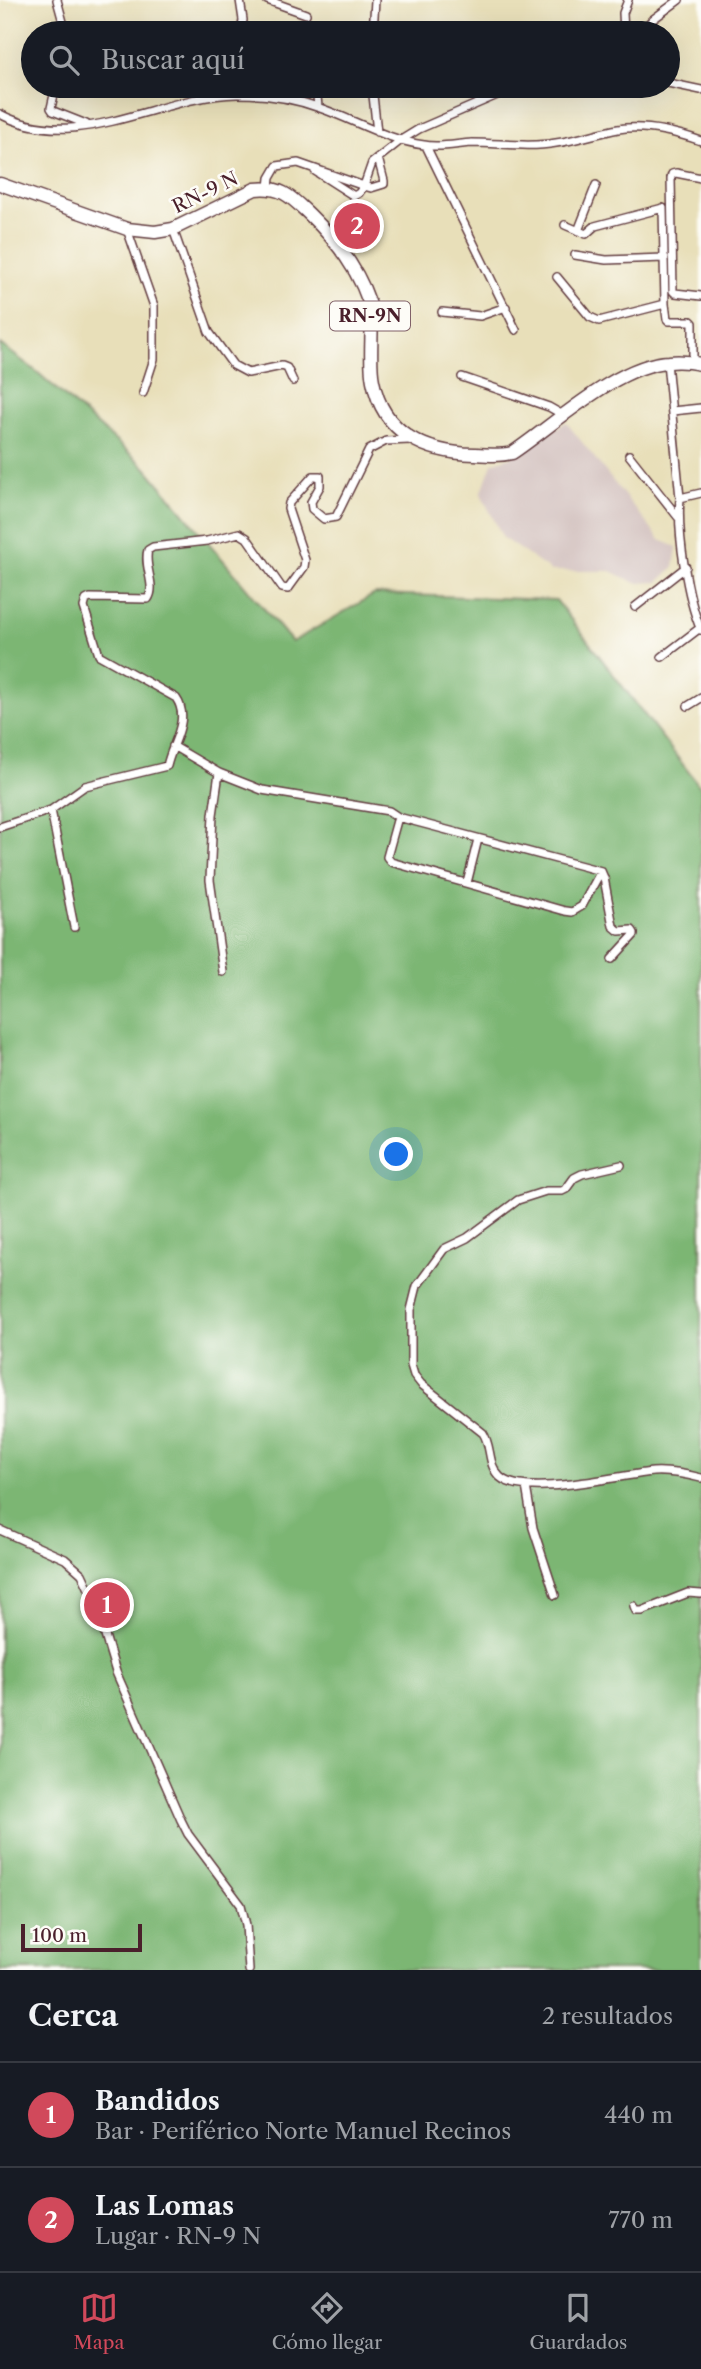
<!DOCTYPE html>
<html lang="es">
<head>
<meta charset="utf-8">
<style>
  body { margin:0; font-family:"Libre Caslon Text",serif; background:#242831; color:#f1f3f6 }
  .scale { position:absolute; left:21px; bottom:18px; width:121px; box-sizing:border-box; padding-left:7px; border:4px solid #4a1f2b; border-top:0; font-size:19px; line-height:24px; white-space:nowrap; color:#4a1f2b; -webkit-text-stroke:5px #fdfcf7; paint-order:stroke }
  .you { position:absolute; left:397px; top:1155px; width:24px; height:24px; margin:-18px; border:5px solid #fff; border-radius:50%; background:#1a73e8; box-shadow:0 0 0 10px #1a73e833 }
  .badge { display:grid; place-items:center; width:46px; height:46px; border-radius:50%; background:#d1495b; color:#fff; font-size:23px; font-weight:700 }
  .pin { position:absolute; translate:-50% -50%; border:4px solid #fff; box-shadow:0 2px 7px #0006 }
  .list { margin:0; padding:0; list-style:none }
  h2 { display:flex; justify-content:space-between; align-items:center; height:91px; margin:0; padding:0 28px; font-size:30px }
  h2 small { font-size:23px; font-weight:400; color:#9ea1a6 }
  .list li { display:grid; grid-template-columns:46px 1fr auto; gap:21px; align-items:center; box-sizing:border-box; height:105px; padding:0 28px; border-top:2px solid #363941 }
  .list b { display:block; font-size:26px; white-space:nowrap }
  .list p { margin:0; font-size:23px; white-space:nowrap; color:#9ea1a6 }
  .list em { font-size:23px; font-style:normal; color:#9ea1a6 }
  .icon { flex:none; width:38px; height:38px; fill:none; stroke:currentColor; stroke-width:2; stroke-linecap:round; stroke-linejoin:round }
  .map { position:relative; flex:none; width:701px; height:1970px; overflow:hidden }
  .search { position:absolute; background:#171b24; box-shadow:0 7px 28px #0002; left:21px; right:21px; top:21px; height:77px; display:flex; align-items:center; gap:18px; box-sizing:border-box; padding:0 24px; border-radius:38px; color:#9ea1a6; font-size:26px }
  .sheet { height:301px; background:#171b24 }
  nav { display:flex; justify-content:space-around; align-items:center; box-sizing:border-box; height:98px; border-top:2px solid #363941; background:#171b24; font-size:19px; color:#9ea1a6 }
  nav a { display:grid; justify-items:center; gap:4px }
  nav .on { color:#d1495b }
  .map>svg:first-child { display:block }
</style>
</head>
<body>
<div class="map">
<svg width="701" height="1970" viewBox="0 0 701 1970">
  <rect width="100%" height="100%" fill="#fdfcf7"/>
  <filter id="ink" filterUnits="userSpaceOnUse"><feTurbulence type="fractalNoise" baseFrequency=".0143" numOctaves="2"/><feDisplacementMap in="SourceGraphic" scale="14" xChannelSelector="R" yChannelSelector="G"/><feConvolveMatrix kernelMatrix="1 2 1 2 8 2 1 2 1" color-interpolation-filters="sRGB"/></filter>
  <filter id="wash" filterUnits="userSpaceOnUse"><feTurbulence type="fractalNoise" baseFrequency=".00686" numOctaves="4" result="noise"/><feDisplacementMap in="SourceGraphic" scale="28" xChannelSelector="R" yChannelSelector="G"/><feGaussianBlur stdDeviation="1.57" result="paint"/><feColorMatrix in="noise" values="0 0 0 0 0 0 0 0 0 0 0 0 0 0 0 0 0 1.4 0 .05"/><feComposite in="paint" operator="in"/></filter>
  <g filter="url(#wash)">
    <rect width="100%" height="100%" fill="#e8dfb9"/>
    <!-- industrial -->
    <path fill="#d1bfbd" d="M566 422 660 540 677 547 674 567 658 582 636 583 611 571H551L503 538 481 494 492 463 510 457Z"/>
    <!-- forest -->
    <path fill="#7cb673" stroke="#636a4f" stroke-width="2" d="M0 344 36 371 145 467 292 642 375 594 556 600 701 788V1970H0Z"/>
  </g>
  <g filter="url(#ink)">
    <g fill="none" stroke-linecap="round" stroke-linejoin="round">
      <!-- minor casing -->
      <g stroke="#623c40" stroke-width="10">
        <path id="minor" d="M57 0 66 33
          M240 0 243 20 241 33
          M267 0 306 14
          M373 33 375 0
          M624 33 623 13 628 0
          M640 33 652 20 679 0
          M668 83 701 90
          M56 86 51 108 53 111 86 124
          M306 86 317 96 318 107
          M372 86 377 132
          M0 114C77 155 159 95 237 94 264 94 294 98 320 108 355 120 387 140 424 145 439 148 456 144 472 143 500 143 528 148 556 143 577 140 597 133 618 129 645 125 675 132 701 141
          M426 146 516 330
          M315 171 354 196 359 193 364 186 372 163 401 140 419 129 511 89 546 86
          M701 178 676 173 672 174 671 178 673 291 675 293 701 296
          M269 188 270 178 277 166 298 163 364 186 371 188 384 184V181L378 158
          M565 225 586 234 595 226 663 208 665 304 667 319 669 321H691L693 323V363
          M127 229 154 306V359L143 393
          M173 229 209 332 233 365 248 373 282 366 287 368 293 381
          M578 231 596 185
          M575 255 606 260 665 258
          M557 277 590 317 599 321 665 304
          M442 312 480 316 506 307
          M667 362 680 498C677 533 687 598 701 630
          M462 377 549 407 563 415
          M672 411 701 408
          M629 455 678 517
          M680 498 701 493
          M635 607 686 567
          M662 657 700 628
          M688 706 701 698
          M173 746 219 773 262 790 389 811 398 817 601 871 604 878 613 926 619 931 632 930 634 933V935L612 959
          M219 773 213 815 210 880 223 972
          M51 810 74 927
          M398 817 387 857 391 862 565 911 572 912 582 906 601 871
          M0 827 51 810 85 786 167 766C172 743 191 719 176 698L99 655 84 607 86 600 90 598 148 599C157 586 143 566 148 550L153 547 207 541 239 533 247 538 282 588 288 589 304 567 305 560 288 509 289 503 313 476H320V486L311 502 312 509 324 519 336 517 369 450 386 441 410 440
          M467 883 478 839
          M621 1165 582 1174 574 1178 566 1189 562 1191H546L518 1200 467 1238 444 1249 417 1286 411 1310V1365L414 1375 421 1384 483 1433C492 1446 487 1465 500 1477 524 1499 620 1475 653 1472 669 1471 685 1474 701 1478
          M526 1486 533 1528 555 1595
          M0 1530 65 1559 82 1574 95 1602 116 1672 181 1820 188 1834 241 1905 246 1925 249 1970
          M634 1606 636 1611H642L688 1593 701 1594"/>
      </g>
      <!-- primary casing -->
      <g stroke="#623c40" stroke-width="15">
        <path id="primary" d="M0 184 127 229 155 232 173 229 255 189C282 186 291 197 310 215 336 240 357 267 369 302 375 320 368 359 373 381 383 434 426 453 475 454 488 455 500 456 512 453 554 425 618 364 669 362 679 361 691 362 701 364"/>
      </g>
      <!-- minor -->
      <use href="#minor" stroke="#fff" stroke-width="7"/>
      <!-- primary -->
      <use href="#primary" stroke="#fff" stroke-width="12"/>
    </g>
  </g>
  <g text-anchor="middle" stroke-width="5" stroke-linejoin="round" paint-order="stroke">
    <!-- shield labels -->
    <rect fill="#fdfcf7" stroke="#806168" stroke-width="2" x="330" y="301.5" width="80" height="29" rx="5"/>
    <g font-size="18" font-weight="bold" fill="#4a1f2b">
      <text x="370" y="322">RN-9N</text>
    </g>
    <!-- street labels -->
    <g font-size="19" fill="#4a1f2b" stroke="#fdfcf7">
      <text transform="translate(205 192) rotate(-26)" y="7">RN-9 N</text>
    </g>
  </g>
</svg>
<div class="scale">100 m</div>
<div class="you"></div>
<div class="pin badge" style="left:107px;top:1605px">1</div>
<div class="pin badge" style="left:357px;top:226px">2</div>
<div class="search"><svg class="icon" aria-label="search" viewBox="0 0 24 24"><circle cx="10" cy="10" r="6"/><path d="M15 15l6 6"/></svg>Buscar aquí</div>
</div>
<section class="sheet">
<h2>Cerca<small>2 resultados</small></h2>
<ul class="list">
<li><span class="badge">1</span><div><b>Bandidos</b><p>Bar · Periférico Norte Manuel Recinos</p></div><em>440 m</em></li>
<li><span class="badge">2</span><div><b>Las Lomas</b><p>Lugar · RN-9 N</p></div><em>770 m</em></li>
</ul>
</section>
<nav>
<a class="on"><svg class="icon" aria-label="map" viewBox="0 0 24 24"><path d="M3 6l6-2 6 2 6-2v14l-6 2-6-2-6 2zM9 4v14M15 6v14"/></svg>Mapa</a>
<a><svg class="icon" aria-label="directions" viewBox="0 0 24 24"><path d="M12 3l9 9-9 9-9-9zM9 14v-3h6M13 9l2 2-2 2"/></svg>Cómo llegar</a>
<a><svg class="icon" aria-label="saved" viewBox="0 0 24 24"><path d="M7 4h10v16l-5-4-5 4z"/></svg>Guardados</a>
</nav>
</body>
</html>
